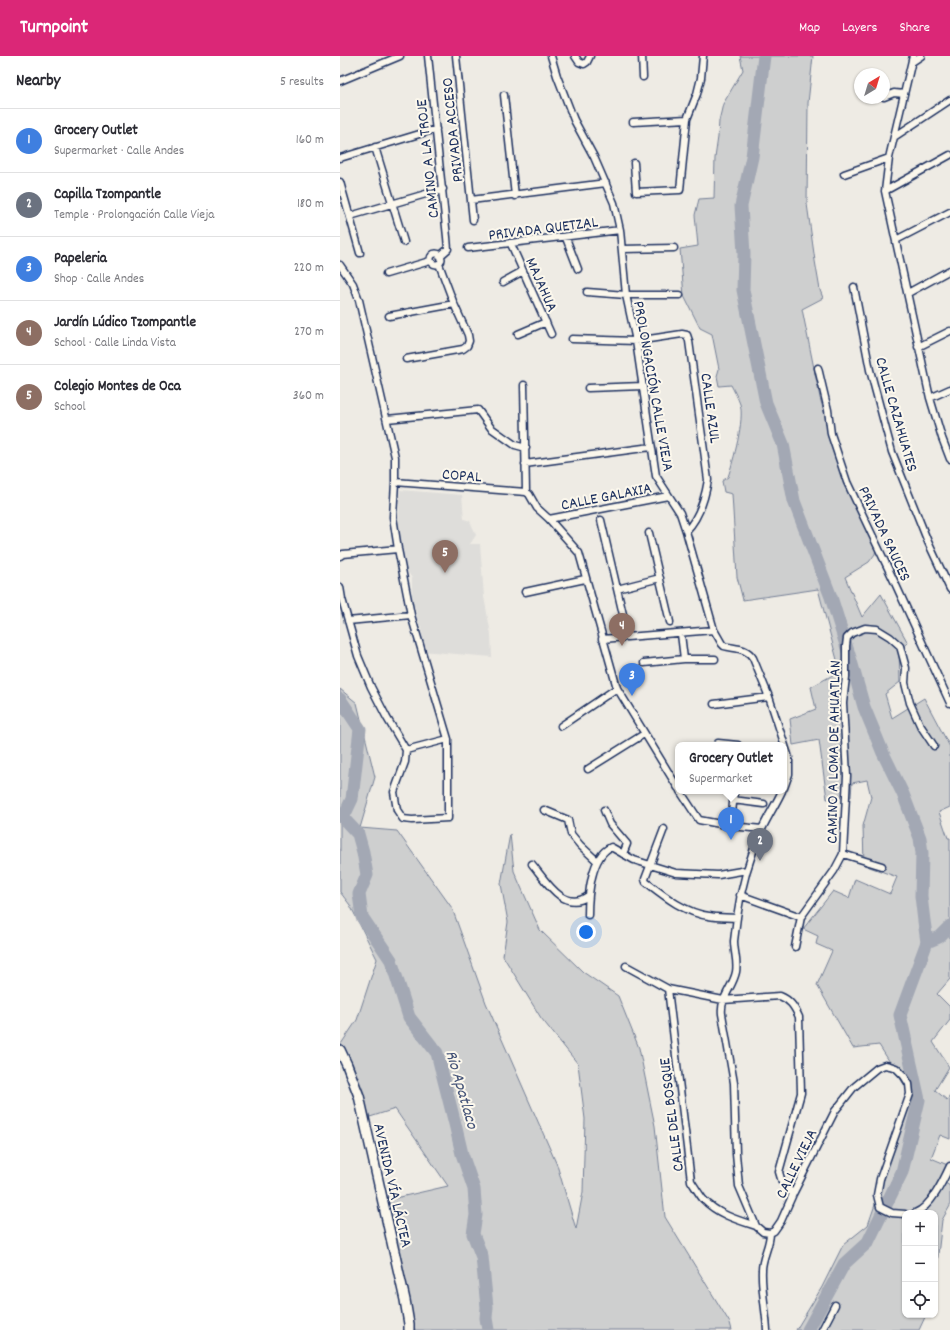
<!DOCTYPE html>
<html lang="en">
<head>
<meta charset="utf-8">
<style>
  body { margin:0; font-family:Dekko,sans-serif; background:#f7f7f7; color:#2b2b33 }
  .controls { position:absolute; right:12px; bottom:12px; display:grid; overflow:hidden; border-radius:8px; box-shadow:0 1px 3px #0004 }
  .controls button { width:36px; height:36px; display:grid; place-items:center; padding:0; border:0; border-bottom:1px solid #e1e1e2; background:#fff; color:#2b2b33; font:20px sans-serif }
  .compass { position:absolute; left:514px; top:12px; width:36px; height:36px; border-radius:50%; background:#fff; box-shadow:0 1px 3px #0004; rotate:38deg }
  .you { position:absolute; left:246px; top:876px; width:14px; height:14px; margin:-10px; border:3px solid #fff; border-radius:50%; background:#1a73e8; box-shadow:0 0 0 6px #1a73e833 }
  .badge { display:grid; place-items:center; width:26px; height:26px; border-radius:50%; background:#db2777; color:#fff; font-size:13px; font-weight:700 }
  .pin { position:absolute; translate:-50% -33px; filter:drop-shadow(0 1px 2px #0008) }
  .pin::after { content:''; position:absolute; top:21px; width:14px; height:12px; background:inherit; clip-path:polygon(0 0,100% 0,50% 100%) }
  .popup { position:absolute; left:335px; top:686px; width:112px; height:52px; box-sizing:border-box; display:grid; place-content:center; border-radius:8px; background:#fff; filter:drop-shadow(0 1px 3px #0005); font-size:13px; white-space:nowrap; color:#7c7c81 }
  .popup b { font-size:15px; color:#2b2b33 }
  .popup::after { content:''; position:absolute; left:50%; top:100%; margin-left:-8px; border:8px solid transparent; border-top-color:#fff }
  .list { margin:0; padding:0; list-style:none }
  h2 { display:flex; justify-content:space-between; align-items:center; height:52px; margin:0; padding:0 16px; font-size:17px }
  h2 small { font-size:13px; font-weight:400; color:#7c7c81 }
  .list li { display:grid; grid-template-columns:26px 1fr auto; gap:12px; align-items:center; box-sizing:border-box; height:64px; padding:0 16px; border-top:1px solid #e1e1e2 }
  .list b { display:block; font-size:15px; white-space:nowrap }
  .list p { margin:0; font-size:13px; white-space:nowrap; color:#7c7c81 }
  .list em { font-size:13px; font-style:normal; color:#7c7c81 }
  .icon { flex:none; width:22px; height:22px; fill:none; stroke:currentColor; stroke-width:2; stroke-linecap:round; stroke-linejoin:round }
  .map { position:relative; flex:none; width:610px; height:1274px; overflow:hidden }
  header { display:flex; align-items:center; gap:24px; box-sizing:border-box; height:56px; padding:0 20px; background:#db2777; color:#fff }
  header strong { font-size:19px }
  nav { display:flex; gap:22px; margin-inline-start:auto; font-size:14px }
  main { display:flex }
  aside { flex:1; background:#fff }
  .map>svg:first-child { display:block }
</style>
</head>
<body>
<header>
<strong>Turnpoint</strong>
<nav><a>Map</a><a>Layers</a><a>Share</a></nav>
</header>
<main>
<aside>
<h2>Nearby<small>5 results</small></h2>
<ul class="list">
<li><span class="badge" style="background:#3f7fe0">1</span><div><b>Grocery Outlet</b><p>Supermarket · Calle Andes</p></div><em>160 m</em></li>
<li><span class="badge" style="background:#6b7280">2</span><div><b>Capilla Tzompantle</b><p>Temple · Prolongación Calle Vieja</p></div><em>180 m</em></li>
<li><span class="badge" style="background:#3f7fe0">3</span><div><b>Papeleria</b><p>Shop · Calle Andes</p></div><em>220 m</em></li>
<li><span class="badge" style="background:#8d6e63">4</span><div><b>Jardín Lúdico Tzompantle</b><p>School · Calle Linda Vista</p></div><em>270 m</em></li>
<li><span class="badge" style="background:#8d6e63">5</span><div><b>Colegio Montes de Oca</b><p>School</p></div><em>360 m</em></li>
</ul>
</aside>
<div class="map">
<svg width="610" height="1274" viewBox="0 0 610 1274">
  <rect width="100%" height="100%" fill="#eeebe4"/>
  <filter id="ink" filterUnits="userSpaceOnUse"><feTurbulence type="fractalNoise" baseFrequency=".025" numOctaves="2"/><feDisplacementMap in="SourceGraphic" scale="8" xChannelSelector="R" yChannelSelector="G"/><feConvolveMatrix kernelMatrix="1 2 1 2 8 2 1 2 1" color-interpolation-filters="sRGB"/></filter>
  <g filter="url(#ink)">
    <!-- built -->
    <path fill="#deddda" d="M60 434 122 439 124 463 130 465 136 479 130 488H140L144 541 151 578 152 601 81 595 82 571 78 569 75 552 72 549V522L64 511 58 469Z"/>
    <!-- green -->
    <path fill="#cecfcf" stroke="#747f96" d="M400 0H473L468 47 467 148 475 205 480 234 483 242 462 253 480 342 496 396 536 492 535 498 529 506 505 521 522 561 541 538 568 587 559 595 560 626 545 638 552 662 584 642 610 691V751L599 756 608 782H610V923L597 938 610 951V964L593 986 609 1011 595 1034 607 1044 610 1040V1083L600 1079 591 1102 610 1110 602 1125 610 1130V1150L602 1164 595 1225V1157H565V1259H586L579 1274H456L482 1231 503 1189 528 1169 572 1041 539 989 513 992 477 929 492 895 476 888 478 880 463 873 493 835 509 842 515 823 550 838 557 821 524 809 523 770 531 741 527 724 512 727 511 741 487 743 479 684 453 689 450 663 476 653 471 631 500 615 478 533 403 544 397 521 392 438 384 436 382 425 388 421C393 406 405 363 400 348 398 342 394 335 391 329L379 330 377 320 379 313 372 278 360 272 344 240 340 193 358 190 355 159 359 143 374 142 375 102 378 81 379 65 383 48 403 14Z
      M0 633 17 647 35 721 20 772 57 775 112 852 146 947 217 1109 236 1173 243 1136 245 1063 238 1008 201 962 163 900 168 866 161 828 170 778 174 815 200 874 243 916 278 940 299 992 315 1070 325 1161 390 1267 392 1274H75L47 1144 108 1130 55 1053 30 1061 1 988 17 964 37 903 10 849 0 836Z"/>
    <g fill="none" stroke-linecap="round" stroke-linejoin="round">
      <!-- river -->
      <path stroke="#a3a8b4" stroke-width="13" d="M424 0 412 101 401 150 404 198 403 234 426 347 443 388 454 445 491 541 511 605 524 651 543 697 563 738 580 782 582 797 581 840 584 865 587 886 599 881 610 870
        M0 643 20 673 12 743 3 762 18 778 23 796 27 819 19 838 22 861 51 904 69 961 97 997 115 1068 122 1098 134 1133 136 1159 133 1178 142 1201 147 1251 146 1262 148 1274
        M468 1274 504 1208 528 1186 562 1116 579 1044 560 959 587 886"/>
      <!-- street casing -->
      <g stroke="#1b2f5e" stroke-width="9">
        <path id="street" d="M88 0 107 181 108 193 100 200
          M116 0 133 164
          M211 0 217 20 234 64 254 101 274 147 280 174 286 239 296 285 316 420 340 457 346 475 374 574 382 588 384 590C395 593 406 591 413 602L429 641 449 702V718L444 732
          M235 0 239 6 244 8 247 6 250 0
          M302 0 303 21
          M573 0 549 102 545 135 590 342 602 382 610 403
          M572 6 581 0
          M0 25 60 0
          M164 39 175 140
          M544 41 554 37 564 38
          M293 66 347 63
          M554 81 610 44
          M35 91 64 186
          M0 102 96 73
          M294 107 296 136 340 134 347 63 357 38 361 22 363 0
          M504 118 549 102
          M0 126 20 197
          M545 135 610 99
          M131 144 266 127
          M10 160 103 133
          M226 182 238 213
          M556 184 610 156
          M171 188 211 278
          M128 192 280 174
          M282 193 334 192
          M90.5 203a5.5 5.5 0 1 1 11 0a5.5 5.5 0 1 1-11 0Z
          M0 209 13 228 19 244 55 401V426L53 461 58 493 71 559 108 683V762L72 764 63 763 57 754 54 736 65 706 66 694 47 662 31 631 18 600 2 543 0 531
          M46 218 90 205
          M163 226 183 215
          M514 231 530 314 552 396 588 486 610 533
          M247 236 286 239H340
          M568 237 610 214
          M49 260 114 248
          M178 278 206 266
          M232 283 296 285 342 278 347 279 349 285 368 424C365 442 359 462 346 475
          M578 291 610 275
          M66 303 123 293 127 290 129 285 128 279 114 248 99 208
          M478 312 488 354 491 378 507 426 555 527 610 647
          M184 329 186 436
          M248 332 303 330
          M590 342 610 333
          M47 363 138 354 151 372 175 389 186 392
          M185 408 311 391
          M55 426 186 436
          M186 436 189 438 197 452 209 463 239 497 277 632 338 732
          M209 463 328 440
          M261 464 288 580
          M309 477 330 566
          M0 500 3 498 58 493
          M277 533 320 522
          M185 536 245 523
          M8 565 71 559
          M341 578 344 603
          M262 583 374 574
          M304 607 344 603H375
          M374 648 429 641
          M221 670 277 632
          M378 687 398 689
          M66 694 108 683
          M248 713 304 678
          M340 735 359 764 391 770 422 773
          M442 735C436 748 428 760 422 773 410 800 401 831 397 861 396 869 395 877 394 885 394 896 398 905 396 916 393 931 380 942 382 958L394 1027 396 1098 399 1130 416 1170 423 1176 430 1177 434 1175 441 1165 453 1138 495 1055 514 1031 537 1012 545 1009 550 1010 556 1012 564 1020 569 1028 570 1038 540 1123 537 1139 540 1151 552 1157 565 1158
          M393 744 424 748
          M204 754 228 764 231 778 240 789 257 805
          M264 754 270 768 287 788 283 798
          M391 770 394 735
          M324 773 305 823 306 826C324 840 345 857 369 860 378 862 387 861 397 862
          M503 798 542 810
          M192 808C206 825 224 857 248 840
          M400 839 461 861
          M248 859C248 839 251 800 271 791L294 804 336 817 378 819 407 814
          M455 891 461 861 494 815 503 798 507 720 503 647 506 621V590L507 582 512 577 525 572 537 573 550 581 560 590 566 612 565 627 570 647 580 669 594 690
          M286 910 328 933 383 944 440 940C450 944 454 950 459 961L461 1037 439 1116 442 1126 453 1138
          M328 933 351 1125C355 1131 359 1138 363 1143 377 1158 397 1164 416 1170
          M575 1157C591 1151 603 1125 610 1110
          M427 1274C426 1255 421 1232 422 1214 422 1201 430 1190 430 1177
          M482 1274 495 1249"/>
      </g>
      <!-- secondary casing -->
      <g stroke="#1b2f5e" stroke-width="12">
        <path id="secondary" d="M0 994 7 1009 19 1040 65 1244 69 1268V1274"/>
      </g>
      <!-- street -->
      <use href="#street" stroke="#fbf7ec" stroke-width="6"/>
      <!-- secondary -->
      <use href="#secondary" stroke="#fbf7ec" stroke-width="9"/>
    </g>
  </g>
  <g text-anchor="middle" stroke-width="4" stroke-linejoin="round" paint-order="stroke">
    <!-- street labels -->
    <g font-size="16" fill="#1b2f5e" stroke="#fbf7ec">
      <text transform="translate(111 74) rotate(-96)" y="6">PRIVADA ACCESO</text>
      <text transform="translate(86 103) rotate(-96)" y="6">CAMINO A LA TROJE</text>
      <text transform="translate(203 171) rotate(-7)" y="6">PRIVADA QUETZAL</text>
      <text transform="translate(203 228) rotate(66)" y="6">MAJAHUA</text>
      <text transform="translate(315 330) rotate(80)" y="6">PROLONGACIÓN CALLE VIEJA</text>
      <text transform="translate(372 352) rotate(82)" y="6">CALLE AZUL</text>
      <text transform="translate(558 358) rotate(74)" y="6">CALLE CAZAHUATES</text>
      <text transform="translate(122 418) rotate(4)" y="6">COPAL</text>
      <text transform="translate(266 439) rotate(-11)" y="6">CALLE GALAXIA</text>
      <text transform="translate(546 477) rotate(65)" y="6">PRIVADA SAUCES</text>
      <text transform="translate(492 696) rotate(-89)" y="6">CAMINO A LOMA DE AHUATLÁN</text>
      <text transform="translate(330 1059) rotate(-97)" y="6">CALLE DEL BOSQUE</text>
      <text transform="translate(455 1107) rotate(-64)" y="6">CALLE VIEJA</text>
      <text transform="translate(54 1129) rotate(77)" y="6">AVENIDA VÍA LÁCTEA</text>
    </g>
    <!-- water labels -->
    <g font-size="17" font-style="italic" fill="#445378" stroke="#fbf7ec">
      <text transform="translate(123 1033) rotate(74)" y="6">Rio Apatlaco</text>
    </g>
  </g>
</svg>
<div class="controls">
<button>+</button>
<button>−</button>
<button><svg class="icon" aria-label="locate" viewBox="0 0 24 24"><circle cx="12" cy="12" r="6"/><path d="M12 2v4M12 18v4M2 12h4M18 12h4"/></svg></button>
</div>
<svg class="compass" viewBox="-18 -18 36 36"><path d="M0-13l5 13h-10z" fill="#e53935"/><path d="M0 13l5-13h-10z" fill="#7c7c81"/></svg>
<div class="you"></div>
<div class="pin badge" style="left:391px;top:784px;background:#3f7fe0">1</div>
<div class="popup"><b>Grocery Outlet</b>Supermarket</div>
<div class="pin badge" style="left:420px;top:805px;background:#6b7280">2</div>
<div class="pin badge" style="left:292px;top:640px;background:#3f7fe0">3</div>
<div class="pin badge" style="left:282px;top:590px;background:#8d6e63">4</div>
<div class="pin badge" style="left:105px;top:517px;background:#8d6e63">5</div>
</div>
</main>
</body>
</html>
